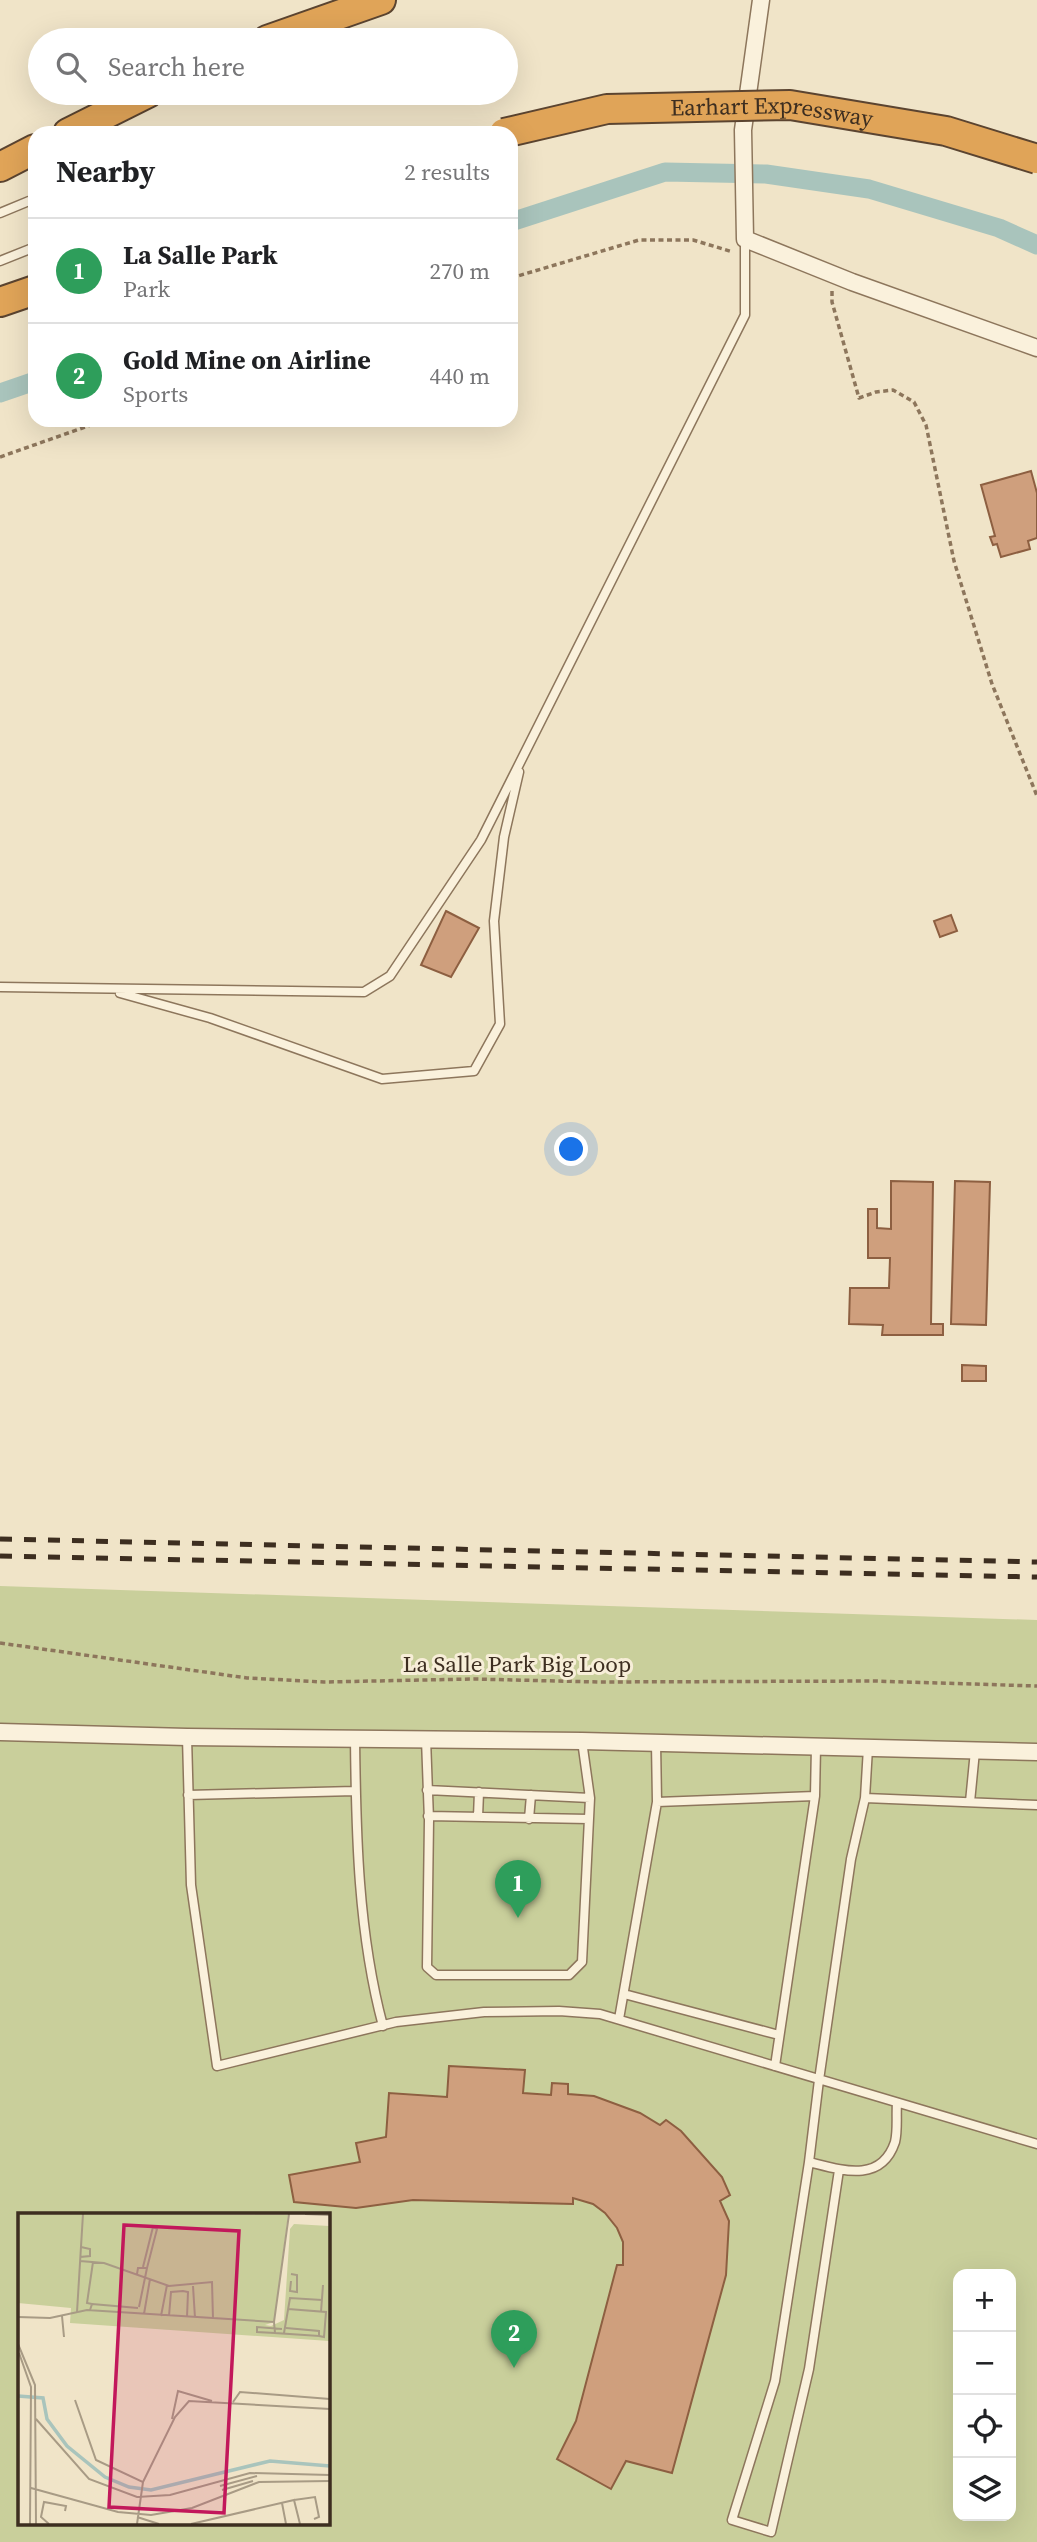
<!DOCTYPE html>
<html lang="en">
<head>
<meta charset="utf-8">
<style>
  body { margin:0; font-family:"Source Serif 4",serif; background:#f6f6f6; color:#202124 }
  .controls { position:absolute; right:21px; bottom:21px; display:grid; overflow:hidden; border-radius:14px; box-shadow:0 7px 28px #0002 }
  .controls button { width:63px; height:63px; display:grid; place-items:center; padding:0; border:0; border-bottom:2px solid #e0e0e0; background:#fff; color:#202124; font:35px sans-serif }
  .you { position:absolute; left:572px; top:1150px; width:24px; height:24px; margin:-18px; border:5px solid #fff; border-radius:50%; background:#1a73e8; box-shadow:0 0 0 10px #1a73e833 }
  .badge { display:grid; place-items:center; width:46px; height:46px; border-radius:50%; background:#9e2a2b; color:#fff; font-size:23px; font-weight:700 }
  .pin { position:absolute; translate:-50% -58px; filter:drop-shadow(0 2px 4px #0008) }
  .pin::after { content:''; position:absolute; top:37px; width:24px; height:21px; background:inherit; clip-path:polygon(0 0,100% 0,50% 100%) }
  .list { margin:0; padding:0; list-style:none }
  h2 { display:flex; justify-content:space-between; align-items:center; height:91px; margin:0; padding:0 28px; font-size:30px }
  h2 small { font-size:23px; font-weight:400; color:#757577 }
  .list li { display:grid; grid-template-columns:46px 1fr auto; gap:21px; align-items:center; box-sizing:border-box; height:105px; padding:0 28px; border-top:2px solid #e0e0e0 }
  .list b { display:block; font-size:26px; white-space:nowrap }
  .list p { margin:0; font-size:23px; white-space:nowrap; color:#757577 }
  .list em { font-size:23px; font-style:normal; color:#757577 }
  .icon { flex:none; width:38px; height:38px; fill:none; stroke:currentColor; stroke-width:2; stroke-linecap:round; stroke-linejoin:round }
  .map { position:relative; flex:none; width:1037px; height:2542px; overflow:hidden }
  .search { position:absolute; background:#fff; box-shadow:0 7px 28px #0002; left:28px; top:28px; width:490px; height:77px; display:flex; align-items:center; gap:18px; box-sizing:border-box; padding:0 24px; border-radius:38px; color:#757577; font-size:26px }
  .panel { position:absolute; background:#fff; box-shadow:0 7px 28px #0002; left:28px; top:126px; width:490px; height:301px; border-radius:21px }
  .map>svg:first-child { display:block }
</style>
</head>
<body>
<div class="map">
<svg width="1037" height="2542" viewBox="0 0 1037 2542">
  <rect width="100%" height="100%" fill="#f0e4c8"/>
  <!-- green -->
  <path fill="#c9cf9b" fill-rule="evenodd" d="M0 1586 1037 1620V2542H0ZM19 2215H327V2523H19ZM958 2274H1011V2516H958Z"/>
  <g fill="none" stroke-linecap="round" stroke-linejoin="round">
    <!-- canal -->
    <path stroke="#a9c4bc" stroke-width="19" d="M511 222 665 172 766 174 869 189 999 228 1037 245
      M0 393 35 381"/>
  </g>
  <!-- building -->
  <path fill="#cf9f7d" stroke="#8d5f41" stroke-width="2" d="M1031 471 1037 493V538L1028 541 1030 549 1001 557 997 544 993 545 990 537 995 536 981 485Z
    M446 911 479 928 451 977 421 965Z
    M951 915 957 931 940 937 934 921Z
    M891 1181 933 1182 931 1324H943V1335H882L883 1325 849 1324 850 1288H889L890 1258H868V1209H877V1228L891 1229Z
    M955 1181 990 1182 986 1325 951 1324Z
    M962 1365 986 1366V1381H962Z
    M449 2066 525 2070 523 2093 551 2095 552 2083 568 2084V2094L594 2096 640 2113 660 2125 666 2120 681 2131 722 2177 730 2195 720 2201 729 2221 726 2275 672 2473 626 2461 611 2489 557 2459 576 2421 617 2265H623V2242L617 2228 605 2213 593 2204 573 2198V2204L413 2200 356 2208 294 2202 289 2175 360 2162 356 2143 386 2137 389 2093 447 2097Z"/>
  <g fill="none" stroke-linecap="round" stroke-linejoin="round">
    <!-- lane casing -->
    <g stroke="#8d765c" stroke-width="11">
      <path id="lane" d="M0 213 29 201
        M0 261 35 247
        M0 987 364 992 390 976 481 840 745 315V239
        M120 993 210 1018 382 1079 474 1071 500 1024 494 921 504 837 519 772
        M187 1737 191 1885 217 2066 396 2022 484 2012 559 2011 600 2014 1037 2144
        M355 1738C356 1834 358 1933 383 2026
        M426 1739 429 1820 427 1967 436 1975H569L582 1962 590 1798 582 1741
        M427 1790 590 1798
        M188 1795 355 1791
        M865 1798 1037 1805
        M657 1802 815 1796
        M970 1802 975 1751
        M428 1816 589 1819
        M478 1817 479 1792
        M529 1819 531 1795
        M624 1994 779 2035
        M619 2019 657 1802 656 1743
        M775 2066 815 1796 816 1747
        M809 2162 819 2080 851 1859 865 1798 868 1748
        M839 2170 809 2369 771 2532 732 2520 775 2381 809 2162C841 2170 881 2184 895 2142 898 2130 896 2115 897 2103"/>
    </g>
    <!-- street casing -->
    <g stroke="#8d765c" stroke-width="19">
      <path id="street" d="M761 0 743 130 745 239 852 282 1037 348
        M0 1732 187 1737 582 1741 1037 1752"/>
    </g>
    <!-- highway casing -->
    <g stroke="#5b4430" stroke-width="32">
      <path id="highway" d="M267 40 381 0
        M68 133 148 93
        M0 167 35 149
        M0 302 35 290"/>
    </g>
    <!-- path -->
    <path stroke="#8d765c" stroke-width="3.5" stroke-dasharray="5 3.5" stroke-linecap="butt" d="M511 278 639 240H693L733 252
      M832 291V302L859 398 876 392 893 390 914 402 926 425 954 561 992 684 1037 796
      M0 457 105 420
      M0 1643 247 1678 324 1682 474 1679 598 1682 874 1681 1037 1686"/>
    <!-- lane -->
    <use href="#lane" stroke="#faf1dc" stroke-width="8"/>
    <!-- street -->
    <use href="#street" stroke="#faf1dc" stroke-width="16"/>
    <!-- highway -->
    <use href="#highway" stroke="#e0a458" stroke-width="28"/>
    <!-- rail -->
    <path stroke="#3d2e20" stroke-width="5" stroke-dasharray="12 12" stroke-linecap="butt" d="M0 1539 1037 1562
      M0 1556 1037 1577"/>
    <!-- highway-bridge casing -->
    <g stroke="#5b4430" stroke-width="32" stroke-linecap="butt">
      <g id="highway-bridge">
        <path id="s1" d="M504 133 607 109 790 105 946 131 1037 159"/>
      </g>
    </g>
    <!-- highway-bridge -->
    <use href="#highway-bridge" stroke="#e0a458" stroke-width="28"/>
  </g>
  <g text-anchor="middle" stroke-width="6" stroke-linejoin="round" paint-order="stroke">
    <!-- street labels -->
    <g font-size="23" fill="#3d2e20" stroke="#f7eed8">
      <text dy="8" stroke="none"><textPath href="#s1" startOffset="271">Earhart Expressway</textPath></text>
      <text x="517" y="1672">La Salle Park Big Loop</text>
    </g>
  </g>
  <!-- overview -->
  <g transform="translate(18 2213)">
    <rect width="312" height="312" fill="#f0e4c8"/>
    <path d="M0 1 270 2 256 109 247 112 253 113 266 107 272 16 276 11 311 13V128L52 110 53 95 0 90Z" fill="#c9cf9b"/>
    <path fill="none" stroke="#a9c4bc" stroke-width="3.5" d="M0 183 25 185 29 206 49 233 87 264 111 274 133 277 252 248 312 253"/>
    <path fill="none" stroke="#a89b85" stroke-width="2" d="M287 1 312 2M62 44 72 43V36L63 34M62 48 86 50 151 73 194 69 195 106M119 61 120 55H129L139 16 135 14 125 54M273 68 272 78 279 79V62L273 61M175 73 177 105M74 91 120 95M121 94 129 55M270 96 308 99 306 124 301 123M72 97 74 91 69 90 75 49M59 99 65 1M303 99 305 72M126 101 132 66M44 103 46 124M143 103 149 72M151 103 153 79 165 78 170 79 169 104M0 104 32 105 69 97 256 109 271 1M256 109 257 120 301 123V118L268 115M257 120 239 119V114L264 116M266 120 272 85 304 87M0 131 17 172 18 311M1 140 13 174 12 311M57 187 78 247 125 269 119 311M215 189 222 179 312 186M18 206 71 266 119 284 152 282 232 260 312 262M154 206 160 178 194 188M125 269 157 204 171 188 312 196M202 273 239 263M13 275 100 299 133 302 174 295 241 269 312 268M204 277 235 268M276 287 297 284 301 304 296 306M264 290 268 311M119 304 141 311M31 311 23 304 26 289 48 293 47 298M173 311 276 287 282 311"/>
    <path fill="#c2185b" fill-opacity="0.15" stroke="#c2185b" stroke-width="3.5" d="M106 12 221 18 206 300 91 294Z"/>
    <rect width="312" height="312" fill="none" stroke="#3d2e20" stroke-width="3.5"/>
  </g>
</svg>
<div class="controls">
<button>+</button>
<button>−</button>
<button><svg class="icon" aria-label="locate" viewBox="0 0 24 24"><circle cx="12" cy="12" r="6"/><path d="M12 2v4M12 18v4M2 12h4M18 12h4"/></svg></button>
<button><svg class="icon" aria-label="layers" viewBox="0 0 24 24"><path d="M12 4l9 5-9 5-9-5zM3 14l9 5 9-5"/></svg></button>
</div>
<div class="you"></div>
<div class="pin badge" style="left:518px;top:1918px;background:#2e9e5b">1</div>
<div class="pin badge" style="left:514px;top:2368px;background:#2e9e5b">2</div>
<div class="search"><svg class="icon" aria-label="search" viewBox="0 0 24 24"><circle cx="10" cy="10" r="6"/><path d="M15 15l6 6"/></svg>Search here</div>
<section class="panel">
<h2>Nearby<small>2 results</small></h2>
<ul class="list">
<li><span class="badge" style="background:#2e9e5b">1</span><div><b>La Salle Park</b><p>Park</p></div><em>270 m</em></li>
<li><span class="badge" style="background:#2e9e5b">2</span><div><b>Gold Mine on Airline</b><p>Sports</p></div><em>440 m</em></li>
</ul>
</section>
</div>
</body>
</html>
